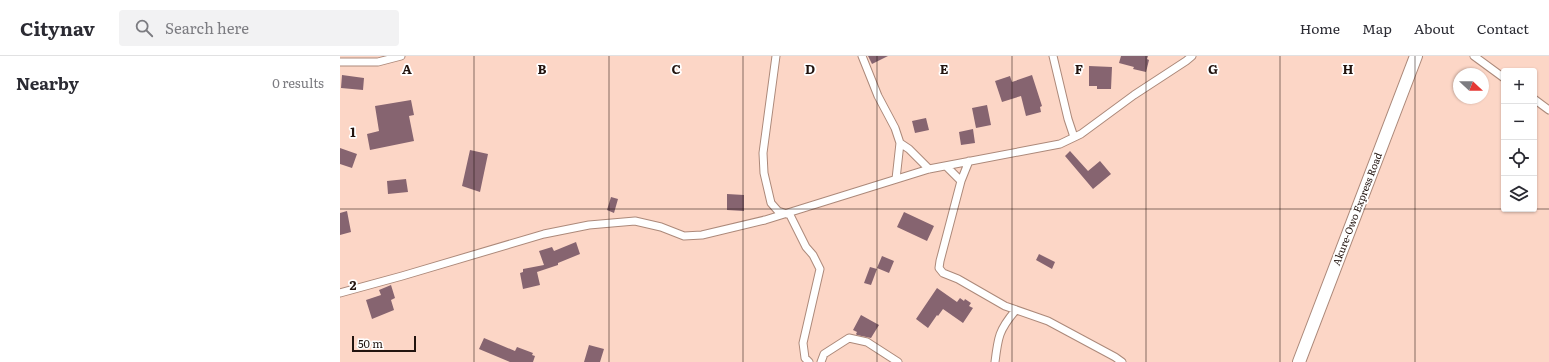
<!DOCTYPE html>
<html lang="en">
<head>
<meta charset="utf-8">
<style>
  body { margin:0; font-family:Literata,serif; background:#f2f2f3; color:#2b2b33 }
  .controls { position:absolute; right:12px; top:12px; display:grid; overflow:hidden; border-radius:4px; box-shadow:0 1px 3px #0004 }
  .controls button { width:36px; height:36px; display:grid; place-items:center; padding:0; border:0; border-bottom:1px solid #e1e1e2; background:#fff; color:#2b2b33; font:20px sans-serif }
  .compass { position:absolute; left:1113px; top:12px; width:36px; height:36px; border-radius:50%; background:#fff; box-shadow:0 1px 3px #0004; rotate:112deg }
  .scale { position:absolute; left:12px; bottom:10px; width:64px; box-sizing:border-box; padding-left:4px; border:2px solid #22140f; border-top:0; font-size:11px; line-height:14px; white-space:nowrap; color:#22140f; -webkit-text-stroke:3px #fff; paint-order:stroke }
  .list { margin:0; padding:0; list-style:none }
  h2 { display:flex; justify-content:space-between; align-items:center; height:52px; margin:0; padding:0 16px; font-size:17px }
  h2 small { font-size:13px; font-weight:400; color:#7c7c81 }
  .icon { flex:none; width:22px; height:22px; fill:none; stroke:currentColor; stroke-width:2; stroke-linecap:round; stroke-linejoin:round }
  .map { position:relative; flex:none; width:1209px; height:306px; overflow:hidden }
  header { display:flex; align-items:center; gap:24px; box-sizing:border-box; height:56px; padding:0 20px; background:#fff; border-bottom:1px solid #e1e1e2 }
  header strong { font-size:19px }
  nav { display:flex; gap:22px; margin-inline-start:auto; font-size:14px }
  .search { width:280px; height:36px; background:#f2f2f3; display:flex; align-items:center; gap:10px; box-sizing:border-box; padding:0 14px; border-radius:4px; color:#7c7c81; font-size:15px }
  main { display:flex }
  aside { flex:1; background:#fff }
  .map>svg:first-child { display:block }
</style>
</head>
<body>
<header>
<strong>Citynav</strong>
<div class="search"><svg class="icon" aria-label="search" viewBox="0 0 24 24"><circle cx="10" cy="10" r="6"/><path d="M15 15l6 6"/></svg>Search here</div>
<nav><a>Home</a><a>Map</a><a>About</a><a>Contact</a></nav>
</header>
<main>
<aside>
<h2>Nearby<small>0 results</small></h2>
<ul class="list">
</ul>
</aside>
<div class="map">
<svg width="1209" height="306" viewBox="0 0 1209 306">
  <rect width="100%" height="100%" fill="#fcd6c6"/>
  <!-- building -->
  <path fill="#866470" d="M528 0H548L532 8Z
    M781 0H808L807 3 809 4 806 16 793 13 794 11 779 7Z
    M749 10 772 11 771 33H757V30H749Z
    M2 19 24 22 23 34 1 32Z
    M692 19 702 50 700 51 701 56 686 60 681 40 662 46 655 25 670 20 672 26Z
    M71 44 74 59 69 60 74 85 30 94 27 78 39 75 35 50Z
    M647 49 651 69 636 72 632 52Z
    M586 62 589 74 575 77 572 65Z
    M633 73 635 87 621 89 619 76Z
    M0 92 17 98 12 112 0 108Z
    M130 94 148 98 140 136 122 130Z
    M730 95 748 115 760 105 771 118 753 133 725 100Z
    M66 123 68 136 48 138 47 125Z
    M387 138 404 139V155L387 154Z
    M271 141 278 143 274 157 267 154Z
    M7 155 11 176 0 179V157Z
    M564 156 594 170 587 185 557 171Z
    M236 186 240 198 218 207V209L197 216 200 229 183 233 180 217 183 216V213L204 209 199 195 212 191 214 195Z
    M699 198 715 206 712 213 696 204Z
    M542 200 554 205 549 217 537 212Z
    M530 211 537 213 531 229 524 227Z
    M51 229 55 242 51 244 54 254 32 263 26 244 41 239 39 234Z
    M597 232 617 246 620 242 624 245 625 243 631 247 629 250 633 252 623 267 603 253 598 260 597 259 588 272 576 263Z
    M521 259 539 269 531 282 517 279 516 278 517 276 513 274Z
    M144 282 175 295 177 291 193 297 192 299 195 300 193 306H170L139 293Z
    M249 289 264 293 260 306H244Z"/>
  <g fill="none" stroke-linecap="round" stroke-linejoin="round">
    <!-- street casing -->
    <g stroke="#ac897a" stroke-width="9">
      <path id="street" d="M436 0 423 97 424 117 431 147 438 155 450 159 466 191 473 199 480 213 463 287 465 302 469 306
        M522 0 538 40 555 72 560 87 556 123
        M713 0 728 63 734 81
        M1134 0 1164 22
        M0 6H38L61 0
        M1194 43 1209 54
        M560 87 569 93 589 113
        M606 110 621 125 600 205 599 212 603 217 618 223 665 250 708 265 775 301 782 306
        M621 125 629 105
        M0 237 62 220 204 178 249 169 295 165 321 171 344 180 362 179 425 164 589 113 720 88 741 78 794 39 846 5 852 0
        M481 306 484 298 509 282 527 286 558 306
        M655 306C658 281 659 274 675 255"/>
    </g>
    <!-- highway casing -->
    <g stroke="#ac897a" stroke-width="14">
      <path id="highway" d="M959 306 1076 0"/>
    </g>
    <!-- street -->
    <use href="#street" stroke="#fff" stroke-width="7"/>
    <!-- highway -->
    <use href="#highway" stroke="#fff" stroke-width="12"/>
  </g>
  <!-- grid -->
  <path fill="none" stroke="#22140f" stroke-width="1" stroke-opacity="0.55" d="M134 0V306M269 0V306M403 0V306M537 0V306M672 0V306M806 0V306M940 0V306M1075 0V306M0 153H1164M1164 153H1194M1194 153H1209"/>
  <g text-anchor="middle" stroke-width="3.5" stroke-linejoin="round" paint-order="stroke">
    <!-- street labels -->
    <g font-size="10" fill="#22140f" stroke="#fff">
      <text transform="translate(1017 153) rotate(-69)" y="4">Akure-Owo Express Road</text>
    </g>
  </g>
  <g font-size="13" text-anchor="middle" font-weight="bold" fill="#22140f" stroke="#fff" stroke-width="3.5" stroke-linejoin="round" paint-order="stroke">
    <text x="67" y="18">A</text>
    <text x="202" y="18">B</text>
    <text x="336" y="18">C</text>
    <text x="470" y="18">D</text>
    <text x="604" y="18">E</text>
    <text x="739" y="18">F</text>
    <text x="873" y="18">G</text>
    <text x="1008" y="18">H</text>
    <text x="13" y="81">1</text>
    <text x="13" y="234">2</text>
  </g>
</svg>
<div class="controls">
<button>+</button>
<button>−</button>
<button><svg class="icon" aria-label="locate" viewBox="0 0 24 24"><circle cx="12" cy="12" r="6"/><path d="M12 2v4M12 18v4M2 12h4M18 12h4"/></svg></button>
<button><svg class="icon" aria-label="layers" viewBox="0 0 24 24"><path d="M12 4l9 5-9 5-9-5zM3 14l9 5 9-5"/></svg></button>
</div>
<svg class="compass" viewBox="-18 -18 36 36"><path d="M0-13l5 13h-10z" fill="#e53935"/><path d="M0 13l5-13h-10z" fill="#7c7c81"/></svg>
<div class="scale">50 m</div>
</div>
</main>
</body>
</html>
